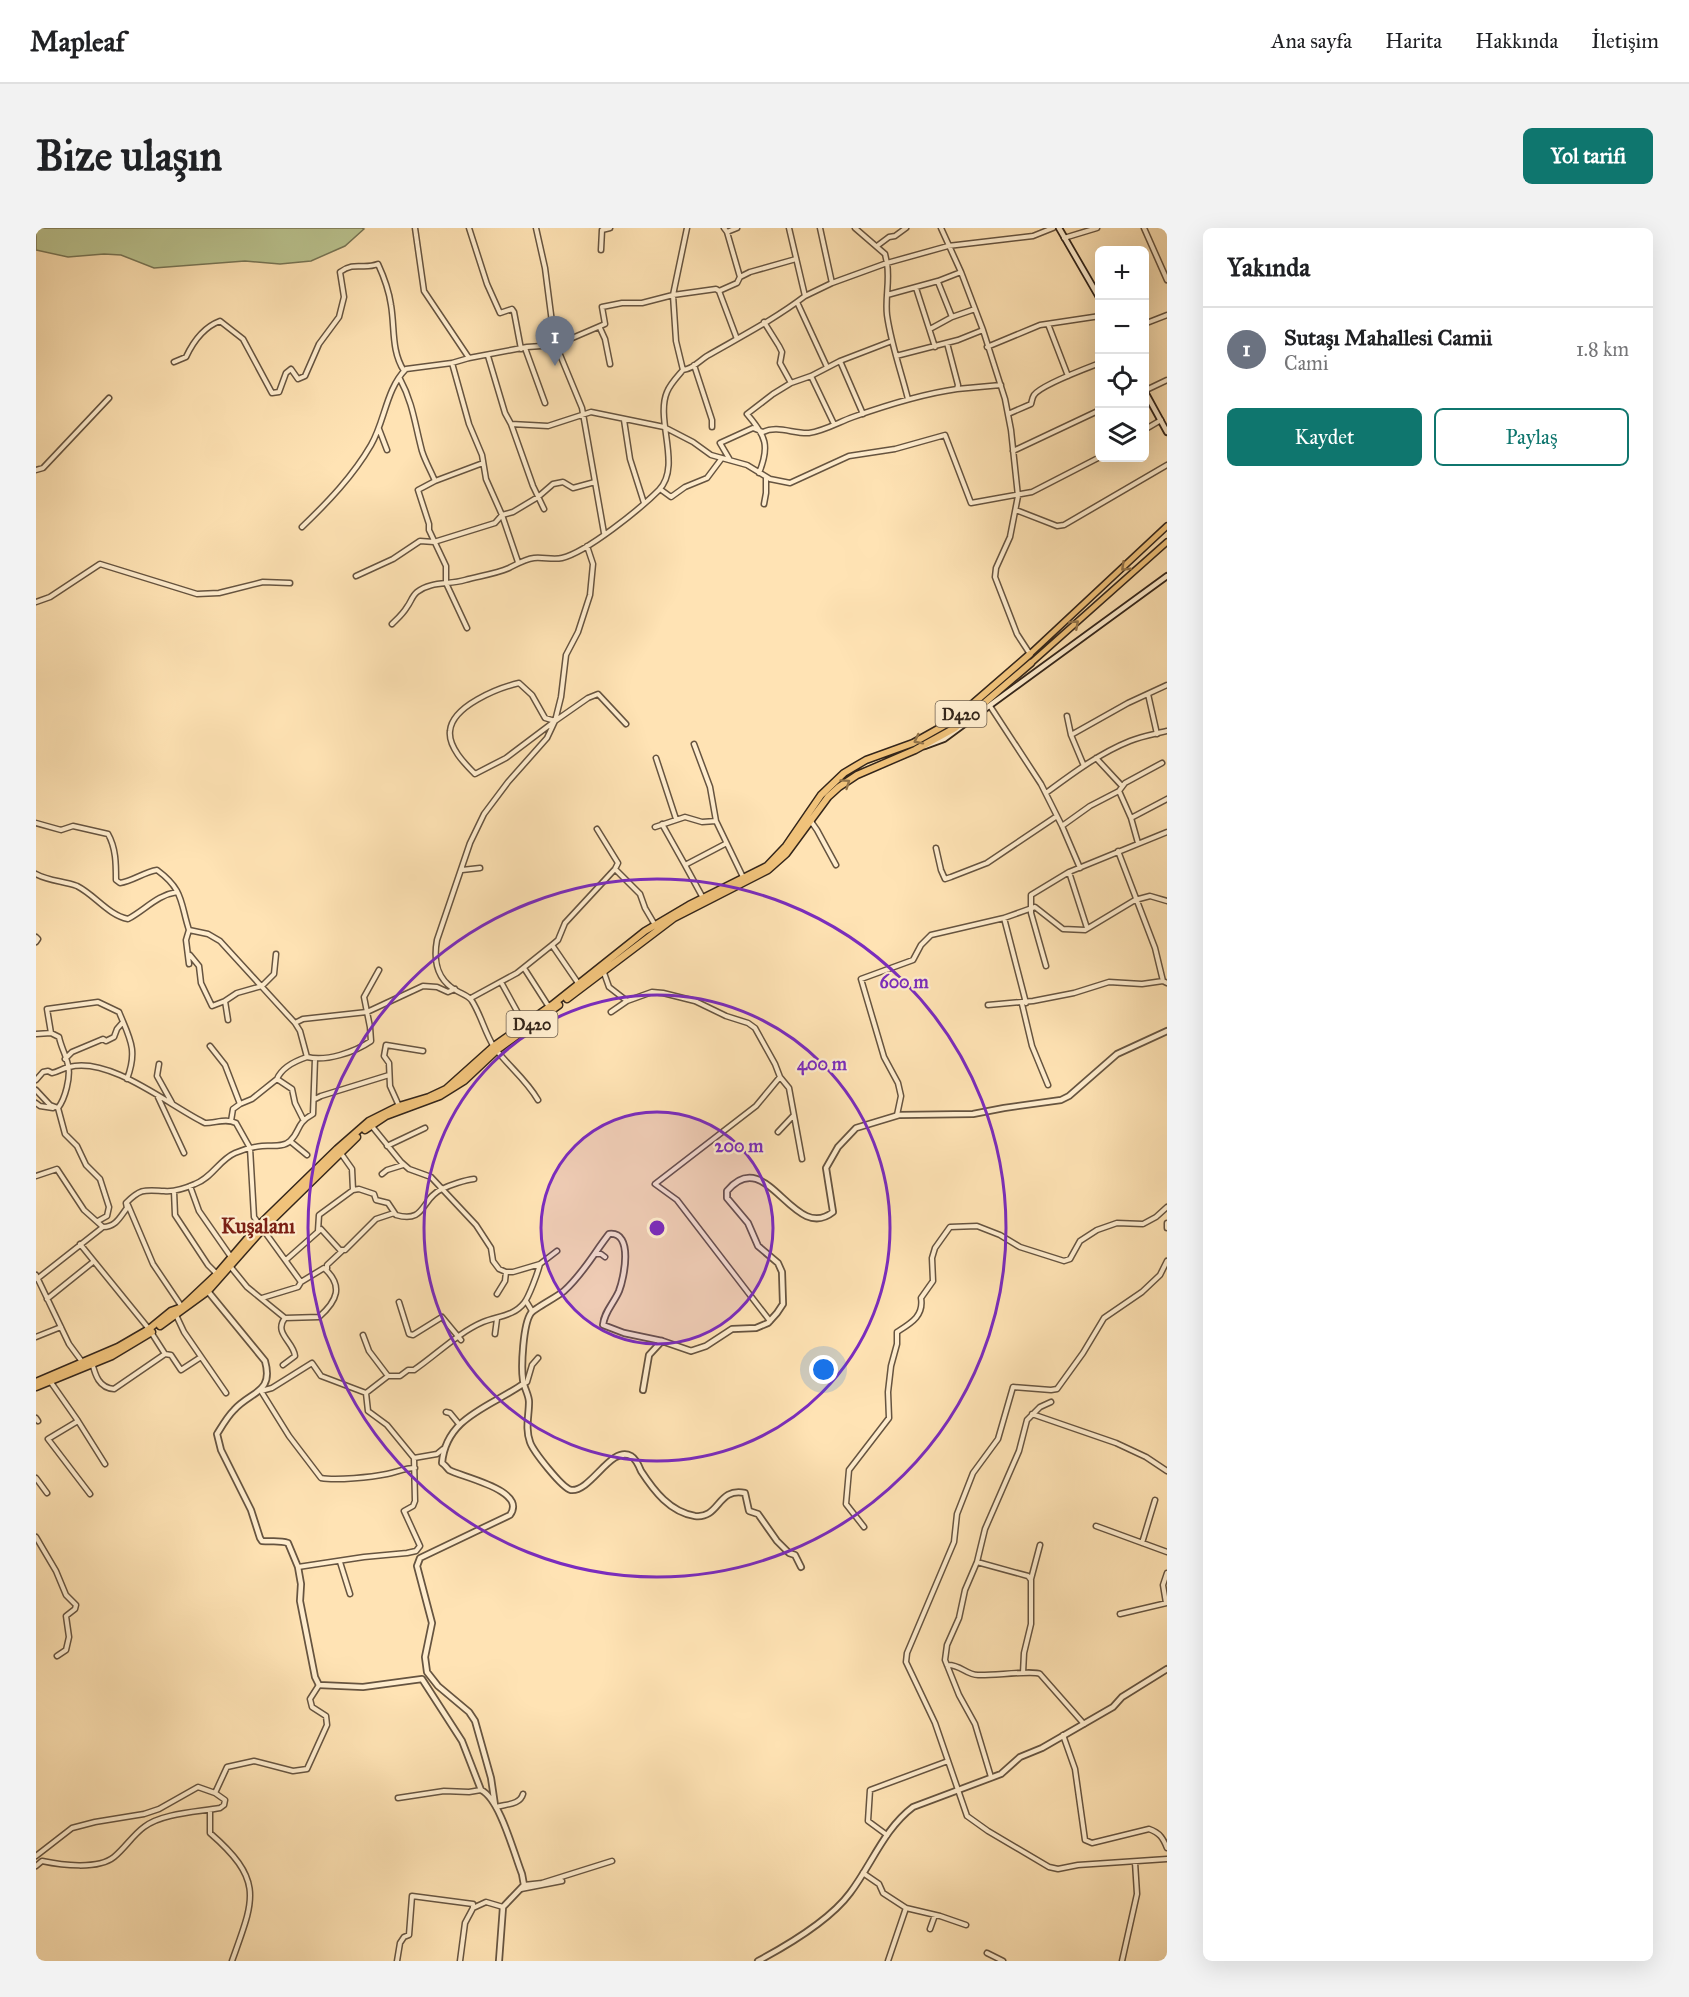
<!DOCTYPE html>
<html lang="tr">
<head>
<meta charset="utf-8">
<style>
  body { margin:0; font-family:"IM FELL Great Primer",serif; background:#f2f2f2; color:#202124 }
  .controls { position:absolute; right:18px; top:18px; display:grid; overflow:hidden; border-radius:9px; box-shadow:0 6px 24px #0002 }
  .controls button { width:54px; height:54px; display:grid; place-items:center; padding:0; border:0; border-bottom:2px solid #e0e0e0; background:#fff; color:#202124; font:30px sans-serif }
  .you { position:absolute; left:788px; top:1142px; width:21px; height:21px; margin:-15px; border:4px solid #fff; border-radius:50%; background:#1a73e8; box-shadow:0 0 0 9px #1a73e833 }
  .badge { display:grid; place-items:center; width:39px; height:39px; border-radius:50%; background:#0f766e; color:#fff; font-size:20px; font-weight:700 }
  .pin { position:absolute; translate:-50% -50px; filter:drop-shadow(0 2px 3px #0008) }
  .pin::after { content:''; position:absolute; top:32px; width:21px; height:18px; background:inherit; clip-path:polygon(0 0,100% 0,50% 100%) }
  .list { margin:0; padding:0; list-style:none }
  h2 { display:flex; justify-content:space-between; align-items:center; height:78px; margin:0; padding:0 24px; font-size:26px }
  h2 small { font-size:20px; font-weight:400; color:#757577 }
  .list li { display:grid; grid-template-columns:39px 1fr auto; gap:18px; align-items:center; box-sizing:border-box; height:84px; padding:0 24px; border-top:2px solid #e0e0e0 }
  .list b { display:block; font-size:22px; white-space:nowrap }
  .list p { margin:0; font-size:20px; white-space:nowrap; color:#757577 }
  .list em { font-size:20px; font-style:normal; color:#757577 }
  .actions { display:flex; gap:12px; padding:18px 24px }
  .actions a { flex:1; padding:14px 0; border:2px solid #0f766e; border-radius:9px; text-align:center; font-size:21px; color:#0f766e }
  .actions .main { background:#0f766e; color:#fff }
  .icon { flex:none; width:33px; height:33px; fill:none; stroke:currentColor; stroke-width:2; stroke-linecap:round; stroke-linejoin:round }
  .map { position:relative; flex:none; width:1131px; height:1733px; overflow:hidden; border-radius:9px }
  header { display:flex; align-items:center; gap:36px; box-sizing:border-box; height:84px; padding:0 30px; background:#fff; border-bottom:2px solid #e0e0e0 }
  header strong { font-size:28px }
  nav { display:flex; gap:33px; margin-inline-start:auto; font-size:21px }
  .intro { display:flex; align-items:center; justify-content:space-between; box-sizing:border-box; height:144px; padding:0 36px }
  h1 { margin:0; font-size:42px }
  .button { padding:15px 27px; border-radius:9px; background:#0f766e; color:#fff; font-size:21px; font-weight:700 }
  main { display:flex; gap:36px; padding:0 36px }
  aside { flex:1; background:#fff; border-radius:9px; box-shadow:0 6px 24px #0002 }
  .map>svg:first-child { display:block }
</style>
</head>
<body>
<header>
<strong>Mapleaf</strong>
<nav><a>Ana sayfa</a><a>Harita</a><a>Hakkında</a><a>İletişim</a></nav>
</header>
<div class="intro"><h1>Bize ulaşın</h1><a class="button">Yol tarifi</a></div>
<main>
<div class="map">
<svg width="1131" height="1733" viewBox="0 0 1131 1733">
  <rect width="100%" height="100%" fill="#ffe3b4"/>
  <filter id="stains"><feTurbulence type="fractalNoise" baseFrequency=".00333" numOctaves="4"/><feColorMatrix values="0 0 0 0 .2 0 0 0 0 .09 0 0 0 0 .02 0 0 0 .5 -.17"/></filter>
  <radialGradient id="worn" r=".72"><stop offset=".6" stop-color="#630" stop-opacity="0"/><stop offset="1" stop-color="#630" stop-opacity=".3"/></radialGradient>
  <!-- green -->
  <path fill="#bbc591" stroke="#777556" stroke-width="1.5" d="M0 0H326L328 1 309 18 275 33 244 36 209 33 118 40 85 27 68 26 32 29 0 22Z"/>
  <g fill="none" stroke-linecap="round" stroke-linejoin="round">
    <!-- minor casing -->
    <g stroke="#665440" stroke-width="7">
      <path id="minor" d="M379 0 388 63 433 130
        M433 0 451 56 464 85 476 81 478 84 485 121
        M500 0 509 40 517 102 520 117 546 180 568 305
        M688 0 691 4 701 0
        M784 0 796 55
        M819 0 849 26 851 35 912 18 997 8 1017 0
        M905 0 925 44 947 102 969 171 975 202 982 268 974 309 960 340 959 349 981 406 994 426
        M1108 0 1131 52
        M691 4 704 49
        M1028 10 1061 0
        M841 18 853 9 859 8 870 0
        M565 22 566 2 574 0
        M902 54 916 89
        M880 60 899 119
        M683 63 701 111
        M851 67 902 53 925 44
        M769 68 796 55 851 35C854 53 849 70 851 87 855 116 865 143 872 171
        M761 74 791 139
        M728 94 743 118 746 124 744 135 755 155
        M1012 96 1032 148
        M1108 96 1131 87
        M564 100 569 111 574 136
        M894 101 916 89 939 81
        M951 119 1004 97 1064 88
        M489 120 509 175
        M452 128 469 185 475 196 512 198 555 184 628 199 657 214 675 227 711 237 734 251 754 255 813 228 859 221 909 207 935 275 996 264 1064 229
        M860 128 922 112 947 102
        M804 133 827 186
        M138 134 150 129C157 114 168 99 184 93L207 111 236 165 243 164 250 145 255 141 262 151 269 148 283 116 303 89 308 69 304 44C319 33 327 42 342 36 348 49 353 63 355 77 359 101 355 122 368 143
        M416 135 433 196 446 227 450 251 466 287 482 334
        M658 137 676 192V199
        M647 142 640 113 637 67 680 61 683 63 701 55 704 49 714 44 760 31
        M775 148 798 196
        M364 151C377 175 379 197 386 223 389 233 395 243 399 253
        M921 161 965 157
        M1108 163 1131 152
        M972 186 995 176C996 173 996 170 998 167 1005 157 1051 140 1064 135
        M588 192 594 231 608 275
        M475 196 497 258 508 281
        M343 201 351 222
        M1108 202 1125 192
        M977 223 1064 182
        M694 232 684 215 717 200 727 204C741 197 758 206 773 205 788 203 803 194 817 189 851 177 885 166 921 161L922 157 911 115
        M0 242 7 240 73 170
        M723 245C734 218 730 208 711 186L737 166 755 155 775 148 804 133 856 113
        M624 261 635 269 649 259 671 250 686 230
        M728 276 730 265V249
        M980 282 1021 298 1028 297 1131 237
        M266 299C292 274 317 248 335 217 349 193 350 161 370 141L416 135 433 130 491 119 520 117 569 96 566 79 586 75H606L637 67 651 0
        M320 348 357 331 384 313 398 314 459 295 466 287 477 284 502 269 517 256 527 254 537 260 559 254
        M410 354V338L393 302V296L382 262 399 253 447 235
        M410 355 431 400
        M0 374 14 369 64 336 161 366 183 365 227 354 254 355
        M356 396C361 391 367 386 371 379 375 374 376 368 381 364 395 353 413 357 429 352 443 348 459 346 473 340 481 336 489 331 498 330 507 329 517 332 526 330 551 324 604 281 623 262 646 238 619 192 631 164 634 156 641 149 647 142 657 141 663 133 671 128 704 109 739 91 769 68L753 0
        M1112 466 1121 506
        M954 478 1005 556 1026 598 1044 640
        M1031 488 1035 507
        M519 493 509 490 496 467 483 455C462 460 416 478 414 503 412 519 429 536 439 546L470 530 519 493 552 470 562 466 590 496
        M658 516 674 559 680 593 707 649
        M620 530 640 591
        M1060 530 1086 558
        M1048 538 1035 507 1092 475 1131 457
        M1010 565C1037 545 1064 525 1094 513 1106 508 1119 506 1131 503
        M1095 590 1131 571
        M774 592 781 602 800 637
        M0 595 25 602 37 598 72 606C80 620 80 636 80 652L84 655C97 653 108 644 121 642 148 662 144 674 153 702
        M626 596 649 637
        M1026 598 1054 578 1083 563
        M619 599 649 589 666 594 680 593
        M1102 615 1095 590 1083 563 1089 555 1126 535
        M900 620 905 642 909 651 915 649 951 635 1021 588
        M1082 623 1119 720 1127 753
        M579 641 604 666 609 680 619 697
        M426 642 444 640
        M1033 644 1051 700
        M0 646C13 653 27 653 41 658 59 667 72 687 92 691 109 682 121 667 141 664
        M667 670 649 637 689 616
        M968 690 990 775
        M0 709 2 711 0 714
        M516 717 542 755
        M154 727 163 738 165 755 176 778 189 773
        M153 736 150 712 153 702 172 706 184 713 259 795 264 803 271 829C290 834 319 824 335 813L334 799 328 769 343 742
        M1010 738 995 685V667L1033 644 1131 604
        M488 740 513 779
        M567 742 573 759 591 773 616 764 627 765 659 773 690 788 712 795 719 800 739 836 744 849 753 860 766 931
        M465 754 488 796
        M435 770 481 745 516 717 522 712 529 695 579 641 582 635 561 601
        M986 776 996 818 1012 857
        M952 777 997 773 1038 765 1073 754 1106 756 1127 753 1131 755
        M575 784 591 773
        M192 792 189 773 201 765 226 758 238 746 240 726
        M259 795 267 791 331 784 387 758 401 759 412 764 419 761
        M15 805 11 781 62 774 83 784C94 811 102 822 91 851
        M0 806 15 805 23 809C25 819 30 827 32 837 35 849 29 871 22 880L14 877 0 862
        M174 818 189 837 204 876
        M29 831 36 824 67 811 70 813 78 809 81 801 87 794
        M123 836 121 848 136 875
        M241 851C246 839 259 833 271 829
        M0 852 7 844 12 843 16 845C22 844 27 840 33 839 74 828 134 878 169 895 180 895 190 890 200 895L214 920 218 989 265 1054 262 1059 226 1070
        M121 867 148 925
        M279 871 285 868 353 847
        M502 872C490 851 471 837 458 819 449 805 445 787 436 773 433 768 426 766 421 763 401 752 397 734 401 712L434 615 448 586 472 554 511 510 519 493 525 469 530 427 542 404 554 367 557 336 551 318
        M0 875 4 878 17 880
        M363 878 354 858 353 835 348 828 350 817 387 823
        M22 880 29 906 41 918 50 937 64 951 73 979 71 988 62 993
        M861 887 865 868 862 855 848 829 825 751 877 732 885 717 895 707 968 690 999 679 1027 701 1049 702 1099 672 1114 668 1131 673
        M195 893 197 881 204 876 216 871 241 851 256 861 259 875 267 891
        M335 897 365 934 373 941 395 949 440 997 455 1020 457 1033 463 1041 470 1044H477L504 1036C502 1044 493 1069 488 1075 478 1088 462 1088 447 1094 423 1104 400 1127 378 1142H372L364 1148H352L330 1165 285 1148 276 1135 236 1160 225 1163 253 1208 285 1250C300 1253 336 1249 351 1246 361 1244 369 1240 379 1240
        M742 904 757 888
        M254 913 271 927
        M351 918 389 900
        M304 924 316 941 317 962 323 961 338 966 340 972 352 975 360 987C390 996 385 970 406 961 414 957 429 952 438 951
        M346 946 351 942 367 937
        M0 948 21 941 48 982 67 999C80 999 84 989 91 980L90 975C105 960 109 962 128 963 138 964 150 960 159 956 176 950 183 932 199 925 208 921 217 919 226 918 234 917 247 920 254 913 265 903 259 896 277 886L279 831
        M154 958 163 983 195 1029
        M138 963 139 987 172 1037 181 1046
        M92 977 117 1036 146 1079
        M1131 995V1000
        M282 1003 283 987 317 962
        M44 1016 113 1101 129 1126 135 1127 145 1142 165 1129
        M560 1026H565L569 1029
        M250 1032 285 1001 304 1022H309L340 991 358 985
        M1131 1033 1124 1047 1106 1064 1068 1090 1047 1125 1021 1161 1015 1162 977 1159 962 1211 937 1245 921 1286 918 1314 871 1425 870 1434 899 1495 931 1588 952 1603 1013 1639 1022 1641 1042 1637 1131 1631
        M504 1036 521 1023
        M194 1038 211 1059 249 1090
        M291 1041V1037L306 1023
        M0 1047 33 1116 47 1135
        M1 1051 67 999
        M461 1066 469 1053 470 1044
        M11 1071 57 1034
        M490 1073 496 1083
        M363 1074 373 1106 377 1107 406 1089 425 1112
        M140 1087 148 1104 190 1165
        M249 1090 283 1089C301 1073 308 1058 288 1040L265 1054
        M734 1093 641 972 619 956 720 878 744 849
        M459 1106 461 1091
        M327 1107 333 1123 352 1148
        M0 1109 25 1099
        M56 1134C59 1147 63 1160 78 1161L129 1126
        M247 1137 259 1128C258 1114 237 1105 249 1090
        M14 1153 42 1193 69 1236
        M487 1156 491 1154 496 1137 502 1130
        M410 1184 414 1185 423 1196
        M996 1186 1080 1215 1110 1229 1131 1243
        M0 1190 2 1193
        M42 1193 12 1211 54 1266
        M378 1230 401 1226 407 1221
        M0 1250 11 1265
        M1060 1298 1131 1324
        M828 1299 810 1276 813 1242 853 1190 852 1164 855 1138 861 1116V1104C875 1095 888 1088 885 1070L897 1053 896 1030 899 1020 914 999 941 998 964 1007 984 1019 1028 1033 1034 1031 1044 1013 1061 1002 1081 995 1107 996 1120 989 1131 979
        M0 1309 20 1343 30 1367 40 1377 39 1381 30 1388 33 1409 30 1422 21 1428
        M1106 1315 1119 1272
        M304 1334 314 1366
        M941 1334 992 1348 995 1352V1396L988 1425 987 1445
        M262 1339 328 1329 371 1325 380 1323 384 1318 368 1283 377 1278 379 1273 378 1230 351 1197 332 1183 330 1165
        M995 1351 1004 1317
        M1130 1375 1127 1357 1131 1345
        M1084 1386 1131 1375
        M911 1437C924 1436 930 1447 942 1447 955 1448 998 1442 1004 1446L1048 1496
        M1027 1507 1039 1541 1049 1612 1056 1615 1113 1601C1124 1605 1127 1610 1131 1620
        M955 1549 939 1496 923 1467 909 1432 911 1417 923 1390 929 1362 941 1334 949 1301 983 1223 991 1192 1004 1179 1015 1174
        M362 1570 408 1563 433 1564 445 1562
        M460 1579C470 1576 484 1577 487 1566
        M174 1582V1605C229 1653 218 1671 196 1733
        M851 1607 832 1593 834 1562 912 1533
        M0 1628 36 1600 59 1594 108 1586 123 1581 162 1559 179 1565 191 1539 218 1533 257 1543 271 1541 291 1497 290 1488 276 1479 274 1471 283 1457
        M0 1638 6 1633C25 1637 62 1642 78 1629 89 1620 97 1607 108 1599 126 1585 162 1584 184 1580L188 1577 189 1572 179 1565
        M827 1645 843 1656 847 1665 870 1680 904 1688 930 1697
        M488 1657 506 1655 576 1633
        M485 1661 526 1653
        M894 1701 899 1687
        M951 1725 967 1733
        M361 1733 364 1715 368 1709 373 1707 376 1668 437 1676V1680
        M424 1733 429 1695 437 1680 450 1674 467 1679
        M852 1733 870 1680
        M1086 1733 1101 1666 1099 1634"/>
    </g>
    <!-- tertiary casing -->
    <g stroke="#665440" stroke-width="8">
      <path id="tertiary" d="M170 1061 229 1133C238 1165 215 1163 198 1182 191 1189 186 1198 181 1206L185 1222 215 1282 224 1310 226 1313C236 1314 243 1312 252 1315L262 1339 265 1356 264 1373 279 1449 283 1457 327 1459 386 1451 426 1513 445 1562C464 1571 478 1626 486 1646L488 1657 467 1679 463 1733
        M607 1162 613 1127 626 1113
        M765 1339 759 1327 753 1325 741 1313 722 1286 713 1283 709 1265C681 1259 684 1291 659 1288 634 1284 618 1263 605 1243 603 1238 600 1231 595 1228 575 1217 555 1264 535 1262 526 1260 497 1223 494 1214 489 1200 493 1188 493 1174 493 1167 488 1160 487 1152 485 1139 487 1096 495 1085 499 1080 521 1069 528 1063 547 1046 558 1025 573 1006 598 1003 588 1050 583 1063 578 1075 568 1084 567 1097L588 1105 626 1113 655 1123 670 1118 696 1101 720 1100 732 1095 741 1085 747 1076 746 1044 742 1035 722 1018 712 995 691 970V963C731 915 757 1016 797 984L790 940 802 919 820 900 863 887 937 886 968 880 1025 872 1033 868 1081 826 1131 803
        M459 1577 455 1550 439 1493 433 1484 402 1458 391 1444 389 1429 396 1395 381 1338 384 1330 474 1287C492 1262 425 1249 413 1242 412 1241 408 1236 406 1235 410 1189 454 1179 487 1156
        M722 1733C752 1717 794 1692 814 1665 836 1636 848 1601 877 1579L965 1546 984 1529 1006 1520 1077 1479 1086 1469 1131 1441"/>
    </g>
    <!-- secondary casing -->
    <g stroke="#33251a" stroke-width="8">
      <path id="secondary" d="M1023 0 1064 71
        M1108 162 1131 204
        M889 518 908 511 927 497 1131 348"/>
    </g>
    <!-- primary casing -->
    <g stroke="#33251a" stroke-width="8">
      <path id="primary" d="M994 426 1131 298
        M995 435 1131 314"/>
    </g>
    <!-- trunk casing -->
    <g stroke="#33251a" stroke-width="9">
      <path id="trunk" d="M531 771 638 690 732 642 750 626 792 569 803 559 821 547 879 522 919 500 995 435
        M329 902 350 888 404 868 428 853 461 822 523 777
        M124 1098 172 1063 226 1002 321 909
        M0 1154 82 1119 113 1101 135 1083 146 1079 181 1046 223 997 301 921 333 893 363 878 393 869 410 861 458 818 516 777 609 703 653 677 731 638 750 618 785 567 808 545 830 532 877 515 918 492 994 426
        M0 1159 76 1128 116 1104"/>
    </g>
    <!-- minor -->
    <use href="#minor" stroke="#ffedce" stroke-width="4"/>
    <!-- tertiary -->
    <use href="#tertiary" stroke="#ffedce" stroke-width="4.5"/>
    <!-- secondary -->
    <use href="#secondary" stroke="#ffedce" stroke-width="4.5"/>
    <!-- primary -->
    <use href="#primary" stroke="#f0c27a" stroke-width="5"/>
    <!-- trunk -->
    <use href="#trunk" stroke="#f0c27a" stroke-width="6"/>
  </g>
  <!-- one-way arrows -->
  <defs><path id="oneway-chevron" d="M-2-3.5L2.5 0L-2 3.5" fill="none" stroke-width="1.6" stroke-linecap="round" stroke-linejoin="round" transform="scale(1.5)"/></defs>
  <g stroke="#92744a">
    <use href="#oneway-chevron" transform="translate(1089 339) rotate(136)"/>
    <use href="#oneway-chevron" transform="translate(1039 396) rotate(-42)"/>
    <use href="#oneway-chevron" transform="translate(882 512) rotate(153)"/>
    <use href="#oneway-chevron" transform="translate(810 555) rotate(-35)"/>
  </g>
  <!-- distance rings -->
  <circle cx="621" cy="1000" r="116" fill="#7b2cbf" fill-opacity=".12"/>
  <g fill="none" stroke="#7b2cbf" stroke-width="3">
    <circle cx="621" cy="1000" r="116"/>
    <circle cx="621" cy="1000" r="233"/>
    <circle cx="621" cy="1000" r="349"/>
  </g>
  <g text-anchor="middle" stroke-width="4.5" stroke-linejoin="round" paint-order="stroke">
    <!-- shield labels -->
    <g fill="#ffedce" stroke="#706150" stroke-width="1.5">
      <rect x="899.5" y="473" width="51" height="26" rx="4.5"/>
      <rect x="470.5" y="783" width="51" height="26" rx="4.5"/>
    </g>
    <g font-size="16" font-weight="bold" fill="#33251a">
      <text x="925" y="492">D420</text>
      <text x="496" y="802">D420</text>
    </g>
    <!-- quarter labels -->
    <g font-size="21" font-weight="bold" fill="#7a1f14" stroke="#ffedce">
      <text x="222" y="1005">Kuşalanı</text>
    </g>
  </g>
  <circle cx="621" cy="1000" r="9" fill="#7b2cbf" stroke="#ffedce" stroke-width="3"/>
  <g font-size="18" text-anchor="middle" font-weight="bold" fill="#7b2cbf" stroke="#ffedce" stroke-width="4.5" stroke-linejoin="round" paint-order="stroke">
    <text x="868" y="760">600 m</text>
    <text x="786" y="842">400 m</text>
    <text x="703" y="924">200 m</text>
  </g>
  <rect width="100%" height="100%" filter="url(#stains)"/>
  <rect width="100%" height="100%" fill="url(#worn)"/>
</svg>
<div class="controls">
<button>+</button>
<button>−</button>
<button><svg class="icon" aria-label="locate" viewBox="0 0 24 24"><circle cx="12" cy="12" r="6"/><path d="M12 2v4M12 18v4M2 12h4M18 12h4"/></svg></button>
<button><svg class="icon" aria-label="layers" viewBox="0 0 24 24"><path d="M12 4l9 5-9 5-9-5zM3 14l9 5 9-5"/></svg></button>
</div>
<div class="you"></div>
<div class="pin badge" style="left:519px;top:138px;background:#6b7280">1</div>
</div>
<aside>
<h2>Yakında<small></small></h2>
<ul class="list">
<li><span class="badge" style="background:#6b7280">1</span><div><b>Sutaşı Mahallesi Camii</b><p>Cami</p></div><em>1.8 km</em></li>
</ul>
<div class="actions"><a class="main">Kaydet</a><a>Paylaş</a></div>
</aside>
</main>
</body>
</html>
